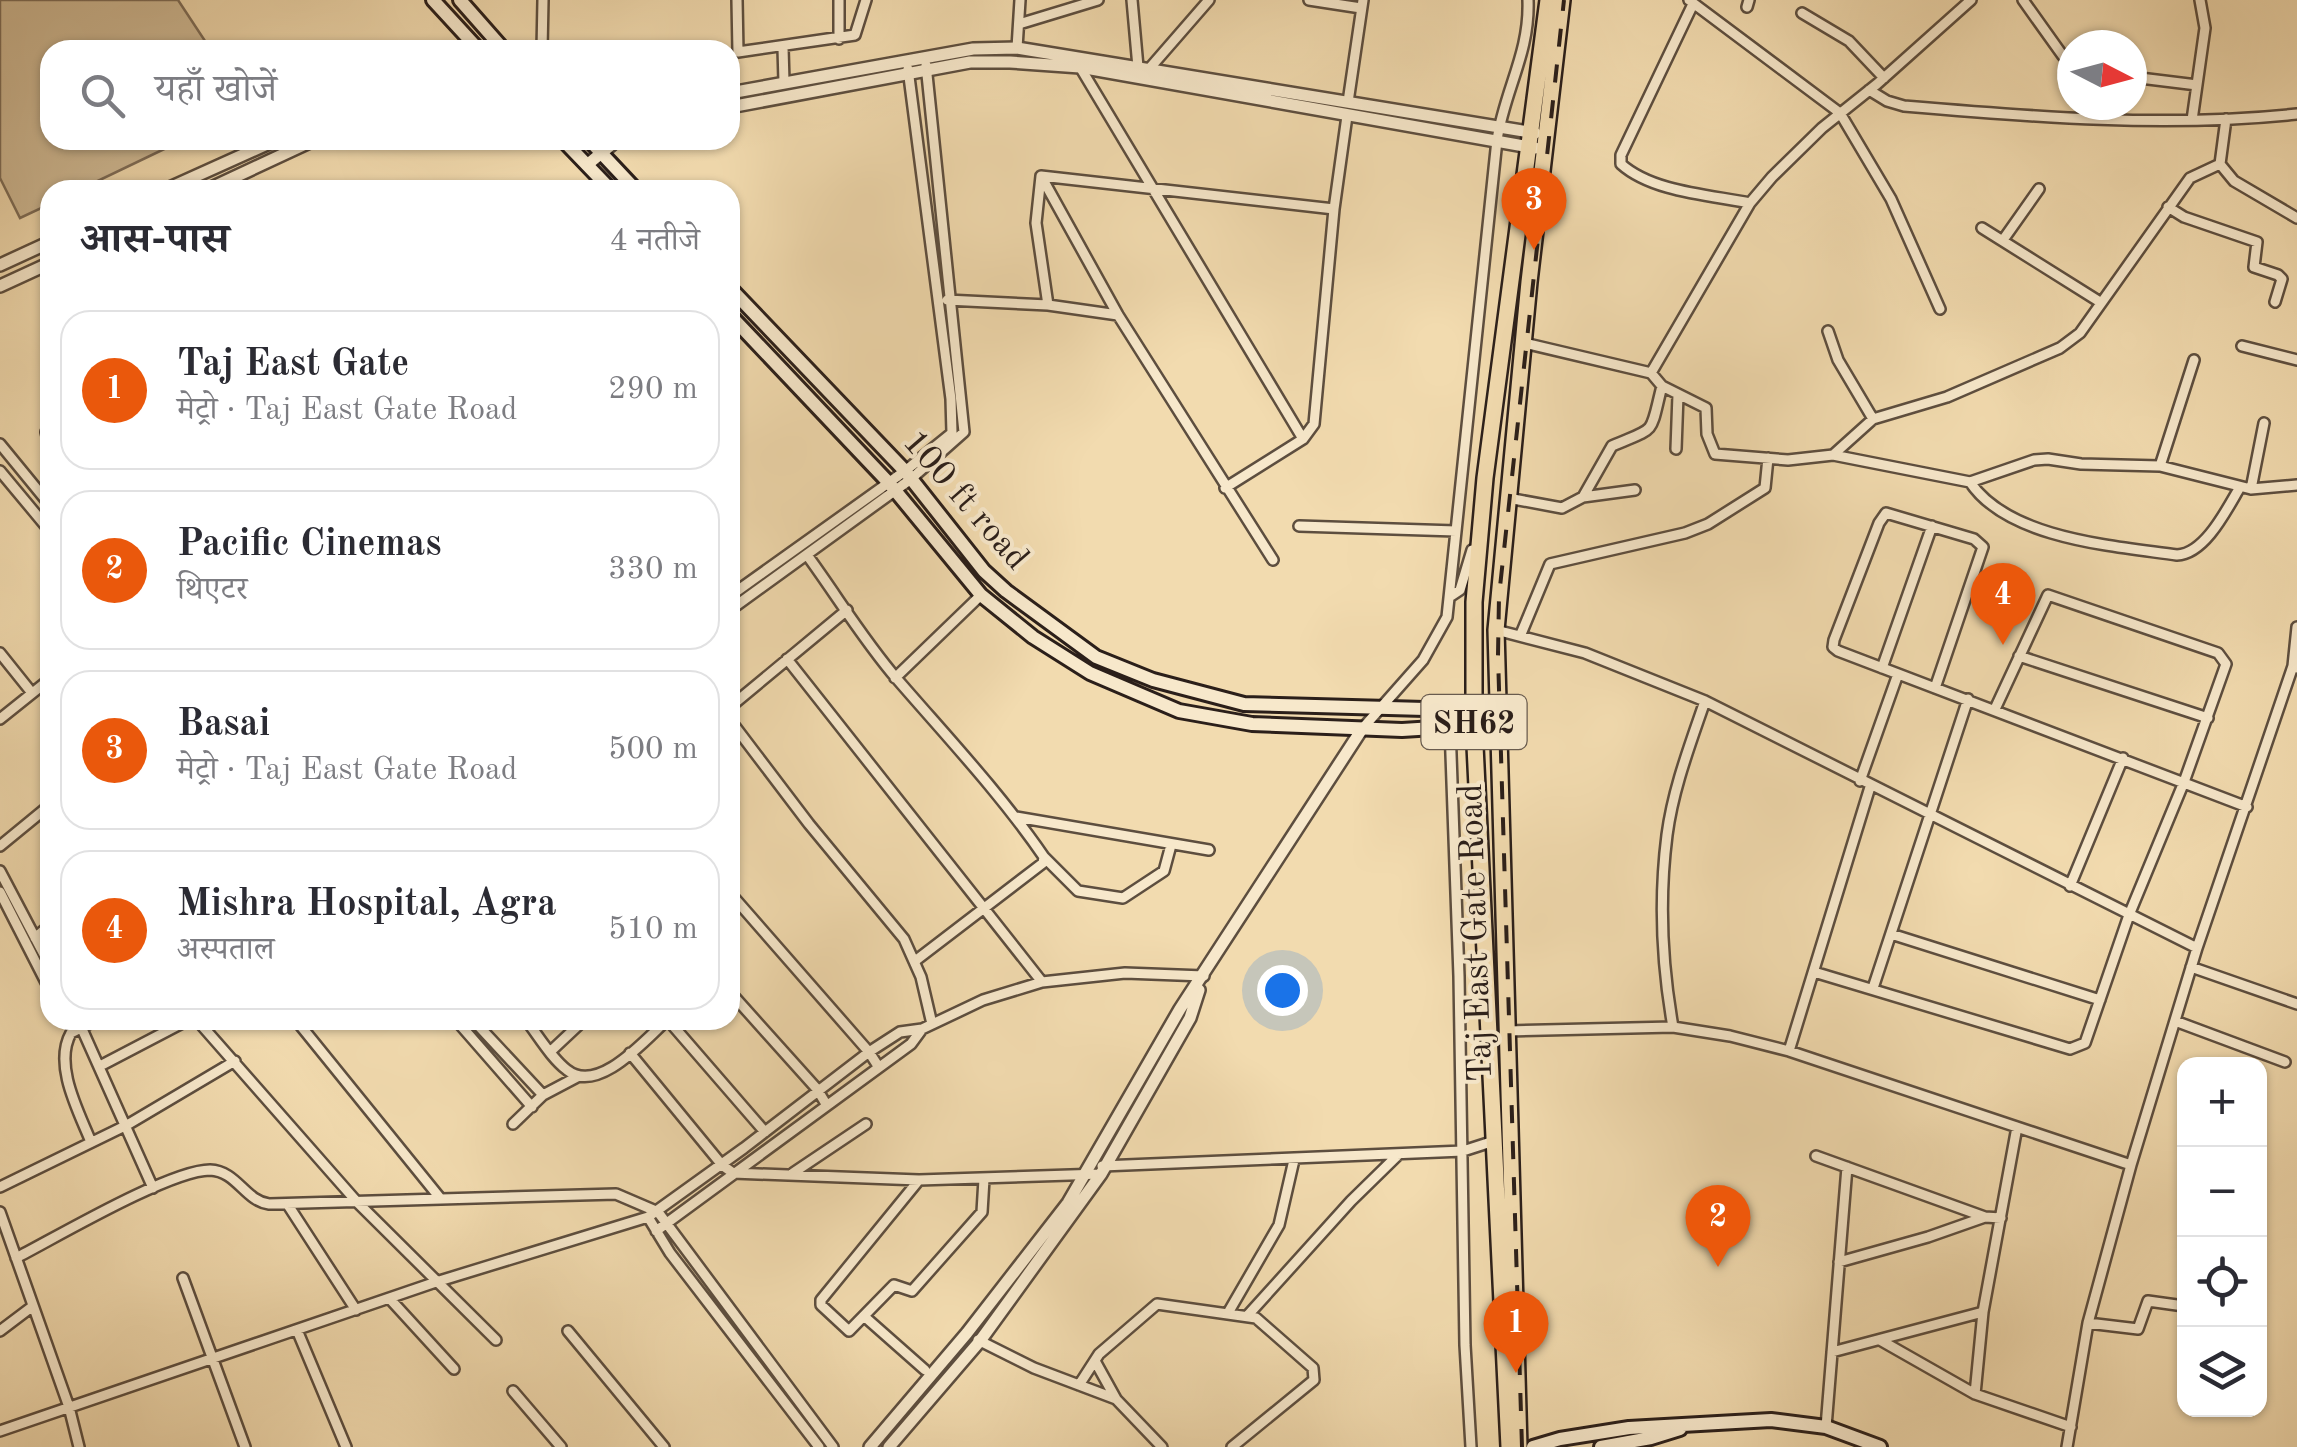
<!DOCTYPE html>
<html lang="hi">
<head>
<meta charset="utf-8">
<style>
  body { margin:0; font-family:"Old Standard TT","Noto Serif Devanagari",serif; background:#f2f2f3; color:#2b2b33 }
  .controls { position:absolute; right:30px; bottom:30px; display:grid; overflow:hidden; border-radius:20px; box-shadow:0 2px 8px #0004 }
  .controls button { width:90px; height:90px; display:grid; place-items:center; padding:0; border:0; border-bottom:2px solid #e1e1e2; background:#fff; color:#2b2b33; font:50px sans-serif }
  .compass { position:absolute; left:2057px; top:30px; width:90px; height:90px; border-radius:50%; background:#fff; box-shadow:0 2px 8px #0004; rotate:96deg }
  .you { position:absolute; left:1282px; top:990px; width:35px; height:35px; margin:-25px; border:8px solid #fff; border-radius:50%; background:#1a73e8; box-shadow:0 0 0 15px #1a73e833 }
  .badge { display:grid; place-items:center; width:65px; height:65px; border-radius:50%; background:#ea580c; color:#fff; font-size:32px; font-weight:700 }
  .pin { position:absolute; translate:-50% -82px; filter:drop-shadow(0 2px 5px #0008) }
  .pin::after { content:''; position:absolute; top:52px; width:35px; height:30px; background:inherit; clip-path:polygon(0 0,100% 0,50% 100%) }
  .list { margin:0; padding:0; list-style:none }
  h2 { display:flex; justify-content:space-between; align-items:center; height:130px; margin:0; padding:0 40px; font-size:42px }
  h2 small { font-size:32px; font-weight:400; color:#7c7c81 }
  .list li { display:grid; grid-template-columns:65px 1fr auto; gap:30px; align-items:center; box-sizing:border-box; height:160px; margin:0 20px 20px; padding:0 20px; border:2px solid #e1e1e2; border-radius:30px }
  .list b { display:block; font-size:38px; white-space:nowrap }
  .list p { margin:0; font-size:32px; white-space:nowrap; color:#7c7c81 }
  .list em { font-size:32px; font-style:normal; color:#7c7c81 }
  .icon { flex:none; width:55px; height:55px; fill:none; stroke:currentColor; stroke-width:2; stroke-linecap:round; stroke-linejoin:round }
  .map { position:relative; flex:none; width:2297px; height:1447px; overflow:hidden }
  .search { position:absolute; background:#fff; box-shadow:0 2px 8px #0004; left:40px; top:40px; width:700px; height:110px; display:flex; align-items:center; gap:25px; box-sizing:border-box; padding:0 35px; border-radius:30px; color:#7c7c81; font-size:38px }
  .panel { position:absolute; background:#fff; box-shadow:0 2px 8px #0004; left:40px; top:180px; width:700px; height:850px; border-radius:30px }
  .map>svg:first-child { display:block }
</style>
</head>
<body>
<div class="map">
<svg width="2297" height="1447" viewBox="0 0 2297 1447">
  <rect width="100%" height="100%" fill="#f2dbaf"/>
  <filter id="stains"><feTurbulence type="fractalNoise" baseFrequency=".002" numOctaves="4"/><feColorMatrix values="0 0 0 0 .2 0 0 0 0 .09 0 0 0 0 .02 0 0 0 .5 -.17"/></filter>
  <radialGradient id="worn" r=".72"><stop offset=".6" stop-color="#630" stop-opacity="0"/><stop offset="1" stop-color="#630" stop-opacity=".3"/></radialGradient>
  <!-- green -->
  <path fill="#d0bb96" stroke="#7e6d58" stroke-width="2.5" d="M0 0H178L211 50H50V140H183L79 190H50V204L20 218 0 178Z"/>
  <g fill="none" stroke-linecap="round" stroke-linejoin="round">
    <!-- minor casing -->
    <g stroke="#5d4e3f" stroke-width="14">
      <path id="minor" d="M737 0 738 52 855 35 866 0
        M1132 0 1138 67
        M1309 0 1361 8
        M1689 0 1840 113 1891 199 1940 309
        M2023 0 2063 56 2072 60
        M1693 4 1621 155V164C1652 192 1710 195 1750 203
        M1747 7 1749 0
        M1802 13 1849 41 1884 78
        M1019 24 1098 0
        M839 39V0
        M783 48 784 82
        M1017 48 1020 0
        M542 50 543 0
        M1080 67 1303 439
        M1149 69 1209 0
        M2132 77 2197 85
        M1869 90 1887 101 1904 106C2034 117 2167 128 2297 114
        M1348 102 1363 0
        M2192 120 2205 28 2200 0
        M2220 164 2234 181 2297 218
        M1041 176 1118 315 1273 560
        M1041 176 1334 209
        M1041 176 1036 223 1048 305
        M2168 207 2184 217 2257 242 2254 267 2278 275 2282 279 2275 302
        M1982 228 2100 302
        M2003 240 2039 189
        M947 300 1048 305 1118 315
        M1828 331 1838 360 1873 419
        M1524 343 1651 373 1662 386 1706 408 1707 434 1715 454 1788 460 1833 455 1873 419 1947 397 2060 348 2080 333 2190 178 2220 164 2226 119
        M2242 346 2297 360
        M1651 373 1750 203 1772 177 1822 128 1877 84 1971 0
        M50 426 46 432 50 448
        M0 444 50 505
        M1676 449 1678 395
        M1833 455 1970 482 2034 460 2048 459 2081 464 2160 466 2251 489 2297 485
        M2160 466 2194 360
        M0 471 50 531
        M1970 482C2008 539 2114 546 2177 555 2205 554 2227 509 2240 487
        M1225 488 1303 439 1314 424 1334 209 1347 116
        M2251 489 2264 423
        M1583 497 1612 446C1658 426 1649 437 1662 386
        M1508 498 1562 508 1583 497 1635 490
        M1299 526 1456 531
        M807 555C837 596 864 641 897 679 948 738 1000 793 1044 857L1043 863 915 961
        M730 596 905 471 952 433 951 399 908 69
        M1451 596 1460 590 1472 550
        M730 610 911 479 964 432 926 65
        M1496 630 1585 653 1705 701 2197 948
        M1521 634 1550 564 1685 533 1708 524 1765 488 1768 458
        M0 653 32 693
        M2019 656 2208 718
        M787 659 1042 982
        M2293 666 2297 627
        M1882 668 1932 526
        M895 678 981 595
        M1935 688 1983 547 1974 539 1886 513 1879 523 1834 640 1833 647 1838 651 2247 807
        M730 707 847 610
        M0 719 50 679
        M730 720 809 824 904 939 921 977 932 1024
        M1450 727 1459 976 1465 1345 1471 1447
        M1362 729 1423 660 1447 617 1497 140C1505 89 1530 53 1528 0
        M1860 781 1898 674
        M1016 817 1209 850
        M0 846 50 805
        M1044 857 1078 891 1123 898 1164 871 1171 845
        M0 871 50 966
        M2070 886 2123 758
        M0 892 50 990
        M730 893 869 1052 878 1066
        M1891 934 2100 1000
        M35 938 50 925
        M2191 967 2297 1004
        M1814 972 2070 1049 2085 1043 2129 915 2184 782 2226 664 2218 653 2048 595 1995 709
        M1873 988 1968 699
        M730 992 817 1089 826 1104
        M78 1020 153 1188
        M197 1020 357 1202 496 1340
        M296 1020 440 1198
        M456 1020 532 1107
        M473 1020 543 1095
        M526 1020C538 1035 551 1058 567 1070 598 1095 645 1040 667 1020
        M668 1020 765 1132
        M2175 1021 2285 1062
        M1673 1027C1662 965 1659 898 1667 835 1673 789 1690 745 1705 701
        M1508 1031 1673 1027 1730 1036 1789 1051 2131 1165
        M551 1051 584 1020
        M1789 1051 1870 787
        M630 1053 722 1165 733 1173 919 1180 1101 1174
        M100 1066 188 1020
        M513 1124 543 1095 579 1076
        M91 1142C79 1112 53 1065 71 1033L96 1020
        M1816 1156 1985 1217 2001 1218
        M1102 1166 1463 1151 1494 1141
        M793 1173 866 1124
        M919 1180 821 1300V1305L849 1331 894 1285 912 1291 982 1212 984 1179
        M0 1187 127 1125 235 1061
        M288 1205 356 1310
        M0 1212 69 1407 79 1447
        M648 1217 670 1253 819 1447
        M656 1231 911 1044 922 1029
        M16 1258C55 1238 170 1170 210 1170 237 1171 245 1201 269 1204L616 1194 658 1212 833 1447
        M1839 1262 1928 1237 1985 1217
        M183 1278 245 1447
        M390 1299 454 1369
        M1228 1313 1279 1225 1294 1160
        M1248 1315 1351 1201 1399 1154
        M865 1317 925 1370
        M2088 1323 2138 1329 2148 1301 2184 1306
        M297 1330 346 1447
        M0 1331 33 1306
        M568 1331 664 1447
        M978 1340 1034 1368 1116 1399 1162 1447
        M1880 1340 1975 1394 2071 1427
        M1832 1352 1983 1312 2017 1127
        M1095 1361 1116 1399
        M1079 1385 1099 1354 1157 1304 1256 1318 1313 1368 1314 1380 1232 1447
        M513 1391 561 1447
        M1975 1394 1983 1312
        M1826 1427 1847 1167
        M0 1431 436 1282 648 1217 744 1148 869 1052 900 1032 922 1029 983 1000 1042 982 1125 973 1204 976
        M2067 1447 2088 1323 2131 1165 2197 948 2293 666 2297 668"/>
    </g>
    <!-- tertiary casing -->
    <g stroke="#5d4e3f" stroke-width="16">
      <path id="tertiary" d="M730 93 973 49 1017 48 1535 133
        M730 107 970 62H1010L1080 67 1535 148
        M587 165 617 140
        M165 190 276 140
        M207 190 314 140
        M0 265 50 242
        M0 286 50 263
        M870 1447 967 1333 1068 1203 1180 1009 1362 729
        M889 1447 980 1341 1101 1174 1190 1018 1199 990"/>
    </g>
    <!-- secondary casing -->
    <g stroke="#2b1f1a" stroke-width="18">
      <path id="secondary" d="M433 0 479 50
        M460 0 504 50
        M563 140 611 190
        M589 140 636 190
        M730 288 905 471 984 571 1006 591 1096 657 1153 680 1244 704 1498 711
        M730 315 889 483 981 595 1033 637 1090 673 1179 711 1252 724 1402 730 1498 724
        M1533 1447 1560 1439 1629 1428 1771 1420 1826 1427 1880 1447
        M1601 1447 1651 1438 1680 1429"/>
    </g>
    <!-- primary casing -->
    <g stroke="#2b1f1a" stroke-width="20">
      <path id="primary" d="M1509 1447 1474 725V602L1485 478 1548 0
        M1519 1447 1496 630 1529 282 1562 0"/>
    </g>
    <!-- minor -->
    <use href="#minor" stroke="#f7e8cb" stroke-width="9"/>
    <!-- tertiary -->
    <use href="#tertiary" stroke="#f7e8cb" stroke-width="11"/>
    <!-- secondary -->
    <use href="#secondary" stroke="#f7e8cb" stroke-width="12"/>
    <!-- primary -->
    <use href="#primary" stroke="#f2dbaf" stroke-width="15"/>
    <!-- rail -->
    <path stroke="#2b1f1a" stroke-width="4" stroke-dasharray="18 18" stroke-linecap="butt" d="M1522 1447 1498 656 1499 596 1564 0"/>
  </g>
  <g text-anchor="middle" stroke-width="8" stroke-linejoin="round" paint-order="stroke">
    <!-- shield labels -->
    <rect fill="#f7e8cb" stroke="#685b4f" stroke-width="2.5" x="1421.5" y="695" width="105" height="54" rx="8"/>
    <g font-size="32" font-weight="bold" fill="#2b1f1a">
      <text x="1474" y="733">SH62</text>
    </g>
    <!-- street labels -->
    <g font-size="35" fill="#2b1f1a" stroke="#f7e8cb">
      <text transform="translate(967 499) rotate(49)" y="12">100 ft road</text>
      <text transform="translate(1474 933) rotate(-92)" y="12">Taj East Gate Road</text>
    </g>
  </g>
  <rect width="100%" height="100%" filter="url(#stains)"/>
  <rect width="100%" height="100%" fill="url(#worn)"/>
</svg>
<div class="controls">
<button>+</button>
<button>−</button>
<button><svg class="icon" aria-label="locate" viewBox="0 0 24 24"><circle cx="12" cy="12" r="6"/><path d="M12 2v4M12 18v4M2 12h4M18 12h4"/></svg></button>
<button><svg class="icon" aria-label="layers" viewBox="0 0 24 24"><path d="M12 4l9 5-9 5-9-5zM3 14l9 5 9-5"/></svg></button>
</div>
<svg class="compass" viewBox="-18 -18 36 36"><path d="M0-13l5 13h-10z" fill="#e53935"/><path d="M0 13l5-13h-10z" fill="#7c7c81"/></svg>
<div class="you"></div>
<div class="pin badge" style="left:1516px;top:1373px">1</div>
<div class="pin badge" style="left:1718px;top:1267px">2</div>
<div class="pin badge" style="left:1534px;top:250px">3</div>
<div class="pin badge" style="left:2003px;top:645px">4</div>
<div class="search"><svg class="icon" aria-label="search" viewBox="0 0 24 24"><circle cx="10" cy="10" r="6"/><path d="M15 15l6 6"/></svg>यहाँ खोजें</div>
<section class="panel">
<h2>आस-पास<small>4 नतीजे</small></h2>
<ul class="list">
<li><span class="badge">1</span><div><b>Taj East Gate</b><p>मेट्रो · Taj East Gate Road</p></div><em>290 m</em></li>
<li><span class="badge">2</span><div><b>Pacific Cinemas</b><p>थिएटर</p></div><em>330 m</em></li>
<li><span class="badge">3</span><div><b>Basai</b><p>मेट्रो · Taj East Gate Road</p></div><em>500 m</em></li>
<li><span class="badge">4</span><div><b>Mishra Hospital, Agra</b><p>अस्पताल</p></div><em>510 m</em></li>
</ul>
</section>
</div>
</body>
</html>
